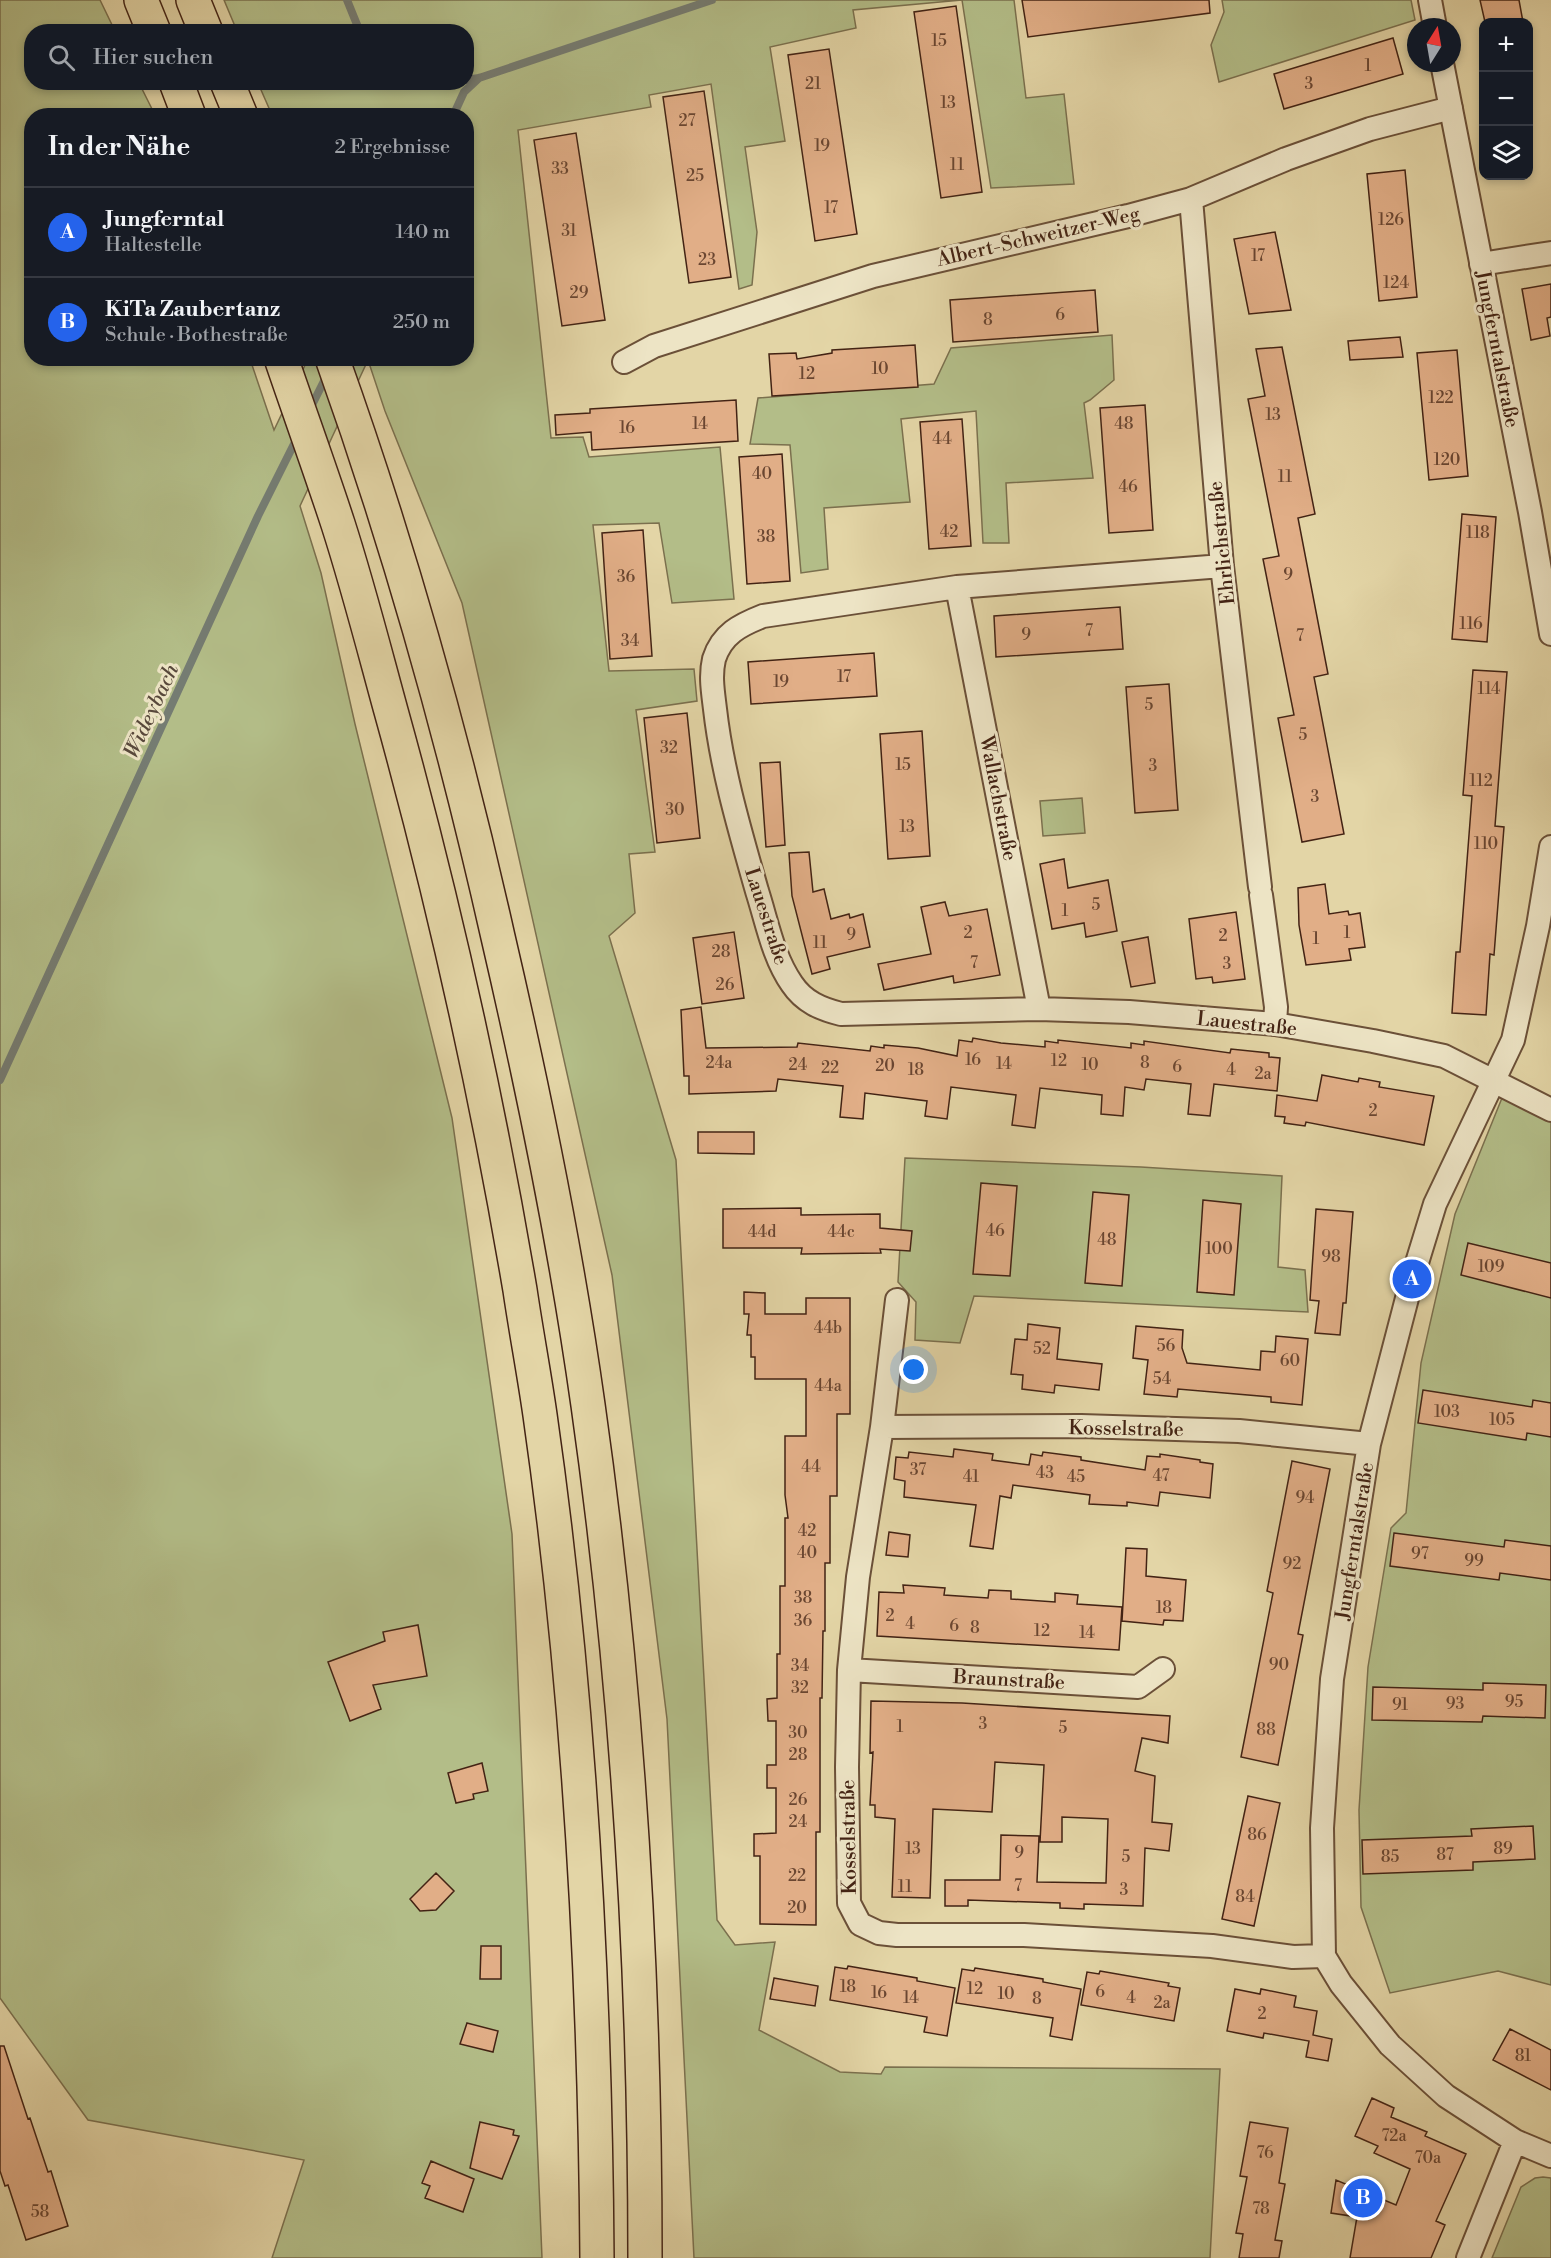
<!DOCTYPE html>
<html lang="de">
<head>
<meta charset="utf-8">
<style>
  body { margin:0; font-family:"Libre Bodoni",serif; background:#20242c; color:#f1f3f6 }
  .controls { position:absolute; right:18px; top:18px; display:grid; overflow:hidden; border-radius:12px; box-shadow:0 3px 9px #0003 }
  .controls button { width:54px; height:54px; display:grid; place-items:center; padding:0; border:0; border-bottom:2px solid #363941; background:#171b24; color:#f1f3f6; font:30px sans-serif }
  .compass { position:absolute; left:1407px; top:18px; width:54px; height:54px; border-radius:50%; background:#171b24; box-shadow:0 3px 9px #0003; rotate:11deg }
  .you { position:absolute; left:914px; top:1370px; width:21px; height:21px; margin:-15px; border:4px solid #fff; border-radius:50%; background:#1a73e8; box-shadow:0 0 0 9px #1a73e833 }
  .badge { display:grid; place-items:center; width:39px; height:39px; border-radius:50%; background:#2563eb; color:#fff; font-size:20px; font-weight:700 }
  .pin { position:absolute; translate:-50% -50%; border:3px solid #fff; box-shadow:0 2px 6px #0006 }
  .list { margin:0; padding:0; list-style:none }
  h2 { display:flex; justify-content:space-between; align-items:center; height:78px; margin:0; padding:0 24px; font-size:26px }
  h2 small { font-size:20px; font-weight:400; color:#9ea1a6 }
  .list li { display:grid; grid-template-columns:39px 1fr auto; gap:18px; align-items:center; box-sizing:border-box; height:90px; padding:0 24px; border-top:2px solid #363941 }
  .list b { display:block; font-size:22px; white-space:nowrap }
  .list p { margin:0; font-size:20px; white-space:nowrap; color:#9ea1a6 }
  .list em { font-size:20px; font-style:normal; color:#9ea1a6 }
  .icon { flex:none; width:33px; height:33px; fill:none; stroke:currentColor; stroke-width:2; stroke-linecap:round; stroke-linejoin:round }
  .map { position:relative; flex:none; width:1551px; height:2258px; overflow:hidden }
  .search { position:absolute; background:#171b24; box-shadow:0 3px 9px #0003; left:24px; top:24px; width:450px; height:66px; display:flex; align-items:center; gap:15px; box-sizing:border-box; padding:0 21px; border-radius:24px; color:#9ea1a6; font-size:22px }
  .panel { position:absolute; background:#171b24; box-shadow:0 3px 9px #0003; left:24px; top:108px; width:450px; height:258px; border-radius:24px }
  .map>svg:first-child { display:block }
</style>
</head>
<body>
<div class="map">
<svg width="1551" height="2258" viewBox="0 0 1551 2258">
  <rect width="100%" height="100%" fill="#e3d5a6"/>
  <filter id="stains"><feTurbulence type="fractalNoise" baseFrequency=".00333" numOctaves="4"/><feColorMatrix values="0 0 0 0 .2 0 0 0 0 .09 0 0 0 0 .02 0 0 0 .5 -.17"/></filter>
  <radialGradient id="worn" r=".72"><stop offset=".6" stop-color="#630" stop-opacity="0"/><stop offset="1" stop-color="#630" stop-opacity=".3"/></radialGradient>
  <!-- green -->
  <path fill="#b3bd88" stroke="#7b704e" stroke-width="1.5" d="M0 0H100L115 31 32 32V82L139 83 155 115 32 116V358L250 359 274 430 308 359 466 358V116L272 115 258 83 466 82V32L237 31 224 0H1014L1026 98 1064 94 1074 184 991 188 962 0 853 10 856 28 770 47 785 141 745 147 757 232 752 285 739 289 711 84 649 95 651 107 518 130 551 438 583 437 589 457 720 447 734 599 672 603 659 523 593 525 609 671 694 669 697 701 636 710 655 852 629 854 635 913 609 936 676 1160 717 1920 735 1945 775 1942 759 2030 840 2072 881 2074 885 2067 1220 2069 1210 2258H694L667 1719 612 1275 462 603 385 411 368 360 300 506 321 573 355 724 452 1118 512 1534 542 2258H272L304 2160 88 2120 0 1998Z
    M1222 0H1411L1415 20 1219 82 1211 45 1224 12Z
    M1112 335 1114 380 1090 400 1084 403 1093 478 1006 483 1009 543H983L976 411 901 419 910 502 824 508 828 569 801 573 790 445 750 444 758 398 934 384 951 348Z
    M1082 798 1085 833 1043 836 1040 801Z
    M1502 1098 1551 1120V1985L1498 1971 1390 1993 1361 1907 1359 1810 1368 1667 1391 1528 1406 1513 1421 1363 1455 1214Z
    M905 1158 1141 1167 1282 1176 1278 1267 1305 1270 1308 1312 974 1296 960 1343 915 1340 916 1302 898 1282Z
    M1543 2177 1551 2178V2258H1492L1521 2187 1535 2178Z"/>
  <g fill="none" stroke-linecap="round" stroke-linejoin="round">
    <!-- stream -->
    <path stroke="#757c72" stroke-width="8" d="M347 0 360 32
      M466 80 479 78 712 0
      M453 116 464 92 479 78
      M309 411 328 373
      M0 1080 258 516 298 436"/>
  </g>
  <!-- building -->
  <path fill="#e1ae87" stroke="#432314" stroke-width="1.5" d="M1022 0H1209L1210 13 1028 37Z
    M1480 0H1519L1523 22H1485Z
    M956 6 982 192 941 198 914 12Z
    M1393 38 1403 74 1284 109 1274 74Z
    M829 49 857 234 815 241 788 55Z
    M704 91 731 277 689 283 663 97Z
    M576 133 605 320 562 326 534 140Z
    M1405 170 1417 297 1379 301 1367 174Z
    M1275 232 1291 310 1249 314 1234 239Z
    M1551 284V317L1547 318 1550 336 1531 340 1522 289Z
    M1095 290 1098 332 953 342 950 300Z
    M1400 337 1403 357 1350 360 1348 341Z
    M915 345 918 387 772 396 769 354 796 353 797 359 832 353V350Z
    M1282 347 1315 514 1298 518 1328 674 1314 677 1344 834 1302 842 1278 718 1294 715 1263 559 1279 556 1248 399 1265 396 1256 349Z
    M1457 350 1468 476 1429 480 1417 353Z
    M736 400 738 441 592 450 591 432 556 435 555 415 590 413V409Z
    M1145 405 1153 530 1109 533 1100 408Z
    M962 419 971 546 929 549 920 422Z
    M782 454 790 581 747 584 739 457Z
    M1462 514 1496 517 1487 642 1452 639Z
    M643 530 652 656 610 659 602 533Z
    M1120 607 1123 649 996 657 994 616Z
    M874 653 877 696 751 704 748 662Z
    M1473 670 1507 672 1495 826 1504 827 1494 955 1490 954 1486 1015 1452 1013 1456 952H1460L1472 796 1463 795Z
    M1169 684 1178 810 1135 813 1126 687Z
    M687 713 700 838 657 843 644 718Z
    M922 731 930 856 888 859 880 734Z
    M780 762 785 845 766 847 760 763Z
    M809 852 813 892 824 889 831 919 849 914 850 918 863 914 870 947 827 957 830 969 812 974 792 896 789 853Z
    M1064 859 1068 888 1108 880 1117 931 1086 937 1084 923 1052 929 1040 864Z
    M1325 884 1329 914 1348 911 1349 915 1360 913 1365 947 1349 949 1351 960 1306 965 1299 925 1298 888Z
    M945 902 949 916 987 909 1000 975 954 983 953 976 884 990 878 964 931 954 921 907Z
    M1236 912 1245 979 1213 983 1212 977 1196 979 1189 919Z
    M734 932 744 998 702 1004 693 938Z
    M1148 937 1155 983 1131 987 1122 942Z
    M701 1007 706 1048 797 1047 798 1043 870 1051 871 1046 884 1048V1045L918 1048 957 1056 959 1040 972 1042 973 1038 1001 1043 1045 1047V1041L1058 1043V1040L1131 1048V1043L1144 1045V1041L1230 1053 1231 1049 1269 1053V1057L1280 1058 1277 1091 1214 1084 1210 1116 1188 1114 1191 1084 1146 1079 1144 1090 1125 1087 1123 1116 1101 1114 1102 1095 1040 1088 1035 1128 1012 1125 1016 1095 951 1087 947 1119 925 1116 927 1101 865 1093 863 1119 840 1117 843 1086 778 1079 776 1091 689 1094V1076H684L681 1010Z
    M1322 1075 1358 1082 1359 1078 1380 1082 1379 1087 1434 1096 1424 1145 1306 1122 1305 1126 1284 1123 1285 1117 1275 1116 1277 1095 1317 1101Z
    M698 1132H754V1154L698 1153Z
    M981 1183 1017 1186 1010 1276 973 1274Z
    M1093 1192 1129 1195 1122 1286 1085 1283Z
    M1203 1200 1241 1204 1234 1295 1197 1292Z
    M801 1208V1215L880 1214V1228L912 1231 910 1251 880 1249 881 1253 801 1254 802 1248H723V1209Z
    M1316 1209 1353 1212 1346 1303H1343L1340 1335 1315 1333 1319 1301 1310 1300Z
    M1468 1243 1551 1263V1298L1461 1275Z
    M744 1292 765 1293V1314H806V1298H850V1414H837V1496H830V1563H825V1631H823L822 1698H820V1832H816V1925L760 1924V1856H754V1834L776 1833V1788H767V1765H776V1721H768L767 1699 777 1698V1654H780V1586H785V1518H788L785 1495V1436H806V1379H755V1357H751V1335H747L749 1314H744Z
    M1028 1324 1060 1328 1057 1359 1102 1364 1099 1390 1055 1385 1054 1393 1022 1389 1023 1375 1011 1374 1015 1339 1027 1340Z
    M1136 1326 1183 1330 1182 1348 1187 1363 1260 1370 1261 1351 1275 1352 1276 1336 1308 1339 1302 1405 1271 1402V1397L1178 1389 1177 1397 1144 1394 1148 1360 1133 1358Z
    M1423 1390 1532 1407 1533 1400 1551 1403V1437L1527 1433 1526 1440 1418 1423Z
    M954 1449 993 1454 992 1460 1029 1465 1031 1454 1042 1456 1043 1452 1081 1457V1460L1145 1470 1147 1456 1160 1457V1454L1200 1460V1462L1213 1464 1210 1498 1160 1492 1158 1506 1127 1502V1506L1089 1504 1090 1495 1013 1485 1011 1498 1000 1496 993 1549 970 1546 976 1505 904 1497 905 1481 894 1479 896 1457 908 1458 909 1452 953 1457Z
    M1292 1461 1330 1469 1298 1634 1303 1635 1278 1765 1241 1757 1273 1593 1267 1591Z
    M889 1532 910 1535 908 1557 886 1555Z
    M1394 1533 1504 1547 1505 1540 1551 1546V1580L1500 1573 1499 1580 1390 1566Z
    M1126 1548 1147 1549 1146 1576 1186 1580 1183 1621 1164 1620 1163 1625 1122 1621Z
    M903 1585 945 1588 944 1595 988 1598 989 1590 1011 1591V1599L1055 1602V1593L1078 1595 1077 1604 1122 1607 1119 1650 877 1636 879 1592 904 1593Z
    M418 1625 427 1676 373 1685 381 1709 350 1721 328 1662 385 1641 383 1632Z
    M1483 1683 1546 1685 1545 1718 1483 1716 1482 1722 1372 1720 1373 1687 1483 1690Z
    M871 1701 962 1703 1170 1716 1168 1743 1142 1738 1135 1771 1155 1776 1152 1822 1172 1824 1169 1851 1145 1848 1143 1906 1084 1904V1909L1060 1908V1903L968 1900V1906H945V1880H1000L1001 1835 1039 1836 1037 1882 1106 1883 1108 1819 1062 1817V1842H1040L1044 1765 995 1762 992 1812 933 1809 930 1898 892 1897 895 1819 875 1817V1805H870L873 1752 870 1753Z
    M482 1763 488 1791 473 1794 474 1799 456 1803 448 1773Z
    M1248 1796 1280 1803 1254 1926 1222 1919Z
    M1533 1826 1535 1859 1473 1862V1870L1363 1874 1362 1840 1472 1836 1471 1829Z
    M436 1873 454 1891 436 1910 420 1911 410 1899Z
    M481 1946H501V1979H480Z
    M848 1966 917 1978V1981L955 1988 947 2036 924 2032 927 2017 830 2000 835 1967 847 1969Z
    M975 1968 1043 1979V1982L1081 1989 1072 2040 1050 2036 1053 2018 956 2003 962 1969 974 1971Z
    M1100 1971 1169 1983 1168 1986 1180 1988 1174 2021 1081 2005 1087 1972 1099 1974Z
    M774 1978 818 1986 815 2006 770 1999Z
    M1235 1989 1260 1994 1261 1989 1296 1996 1294 2007 1317 2011 1313 2035 1332 2039 1328 2061 1306 2057 1309 2041 1264 2033 1263 2038 1227 2031Z
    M467 2023 498 2031 493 2052 460 2044Z
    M1510 2029 1551 2050V2090L1493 2060Z
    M0 2046H4L28 2119 30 2118 48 2172 51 2171 68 2226 26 2240 8 2185 5 2186 0 2171Z
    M1372 2098 1394 2108 1391 2117 1427 2132 1425 2136 1466 2154 1436 2221 1445 2225 1431 2258H1350L1357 2217 1331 2213 1336 2180 1396 2205 1410 2169 1374 2153 1378 2146 1355 2136Z
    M480 2122 514 2130 513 2135 519 2136 502 2179 470 2168Z
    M1250 2122 1288 2128 1279 2183 1285 2184 1275 2240 1282 2241 1279 2258H1239L1243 2234 1236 2233 1247 2177 1240 2176Z
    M431 2161 474 2179 463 2212 425 2198 430 2186 422 2183Z"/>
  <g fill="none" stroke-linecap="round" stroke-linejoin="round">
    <!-- minor casing -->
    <g stroke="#6b5038" stroke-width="26">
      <path id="minor" d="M1430 0 1435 27
        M1442 63 1530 512 1551 634
        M1191 199 1222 566 1260 887
        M1481 264 1551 253
        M624 362 654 346 873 276 1128 216 1191 199 1286 159 1370 129 1451 108
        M1222 566 957 587 763 616C740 625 722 634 714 659 710 676 713 692 715 709 722 771 740 831 757 891 767 922 773 957 792 984 804 1002 821 1009 841 1014L1039 1009 1129 1012 1275 1024 1373 1041 1444 1056 1551 1110
        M957 587 1039 1009
        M1551 847 1538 926 1513 1040 1435 1204 1412 1279 1369 1444 1332 1679 1322 1828 1324 1956 1341 1984 1390 2045 1446 2096 1515 2141 1551 2156
        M1261 895 1276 1007 1275 1024
        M897 1300 882 1427 858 1577 849 1670 847 1767 849 1903 860 1924 879 1933 897 1935H1024L1212 1946 1293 1957 1324 1956
        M882 1427 1081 1426 1239 1431 1369 1444
        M849 1670 1138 1687 1163 1669
        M1468 2258 1515 2141"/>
    </g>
    <!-- motorway casing -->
    <g stroke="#432314" stroke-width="36">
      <path id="motorway" d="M141 0 154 32
        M193 0 206 32
        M176 82 189 116
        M227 82 241 116
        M281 358C300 414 320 469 338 524 358 586 374 649 391 711 444 902 487 1095 520 1290 526 1331 534 1373 540 1415 580 1694 595 1976 597 2258
        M332 358C400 548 454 741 498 937 534 1092 566 1248 588 1405 628 1687 645 1973 645 2258"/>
    </g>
    <!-- minor -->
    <use href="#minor" stroke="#ede4c5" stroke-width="22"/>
    <!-- motorway -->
    <use href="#motorway" stroke="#e3d5a6" stroke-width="33"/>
  </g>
  <g text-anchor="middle" stroke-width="6" stroke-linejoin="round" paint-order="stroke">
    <!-- number labels -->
    <g font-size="16" fill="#6a4631">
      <text x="939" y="46">15</text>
      <text x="1368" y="71">1</text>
      <text x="813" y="89">21</text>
      <text x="1309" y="89">3</text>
      <text x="948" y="108">13</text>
      <text x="687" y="126">27</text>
      <text x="822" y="151">19</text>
      <text x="957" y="170">11</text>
      <text x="560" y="174">33</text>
      <text x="695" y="181">25</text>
      <text x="831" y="213">17</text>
      <text x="1391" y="225">126</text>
      <text x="569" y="236">31</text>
      <text x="1258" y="261">17</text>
      <text x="707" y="265">23</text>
      <text x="1396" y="288">124</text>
      <text x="579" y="298">29</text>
      <text x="1060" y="320">6</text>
      <text x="988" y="325">8</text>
      <text x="880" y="374">10</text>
      <text x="807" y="379">12</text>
      <text x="1441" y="403">122</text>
      <text x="1273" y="420">13</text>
      <text x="700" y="429">14</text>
      <text x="1124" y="429">48</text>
      <text x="627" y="433">16</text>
      <text x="942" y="444">44</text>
      <text x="1447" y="465">120</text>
      <text x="762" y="479">40</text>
      <text x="1285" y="482">11</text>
      <text x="1128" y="492">46</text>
      <text x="949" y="537">42</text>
      <text x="1478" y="538">118</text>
      <text x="766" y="542">38</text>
      <text x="1288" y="580">9</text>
      <text x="626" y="582">36</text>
      <text x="1471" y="629">116</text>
      <text x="1089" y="636">7</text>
      <text x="1026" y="640">9</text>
      <text x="1300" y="641">7</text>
      <text x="630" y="646">34</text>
      <text x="844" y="682">17</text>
      <text x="781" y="687">19</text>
      <text x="1489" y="694">114</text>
      <text x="1149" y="710">5</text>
      <text x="1303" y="740">5</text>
      <text x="669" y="753">32</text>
      <text x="903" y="770">15</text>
      <text x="1153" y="771">3</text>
      <text x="1481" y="786">112</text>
      <text x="1315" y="802">3</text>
      <text x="675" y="815">30</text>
      <text x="907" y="832">13</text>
      <text x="1486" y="849">110</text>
      <text x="1096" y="910">5</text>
      <text x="1065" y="916">1</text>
      <text x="968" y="938">2</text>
      <text x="1347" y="938">1</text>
      <text x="851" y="940">9</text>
      <text x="1223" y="941">2</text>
      <text x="1316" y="944">1</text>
      <text x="820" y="948">11</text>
      <text x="721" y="957">28</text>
      <text x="974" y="968">7</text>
      <text x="1227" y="969">3</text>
      <text x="725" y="990">26</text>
      <text x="973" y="1065">16</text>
      <text x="1059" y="1066">12</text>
      <text x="719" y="1068">24a</text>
      <text x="1145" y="1068">8</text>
      <text x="1004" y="1069">14</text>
      <text x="798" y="1070">24</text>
      <text x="1090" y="1070">10</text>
      <text x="885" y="1071">20</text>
      <text x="1177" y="1072">6</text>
      <text x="830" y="1073">22</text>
      <text x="916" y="1075">18</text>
      <text x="1231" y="1075">4</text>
      <text x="1263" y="1079">2a</text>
      <text x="1373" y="1116">2</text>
      <text x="995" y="1236">46</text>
      <text x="762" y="1237">44d</text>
      <text x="841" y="1237">44c</text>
      <text x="1107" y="1245">48</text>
      <text x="1219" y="1254">100</text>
      <text x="1331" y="1262">98</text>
      <text x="1491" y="1272">109</text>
      <text x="828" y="1333">44b</text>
      <text x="1166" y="1351">56</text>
      <text x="1042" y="1354">52</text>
      <text x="1290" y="1366">60</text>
      <text x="1162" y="1384">54</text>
      <text x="828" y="1391">44a</text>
      <text x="1447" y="1417">103</text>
      <text x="1502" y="1425">105</text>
      <text x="811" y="1472">44</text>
      <text x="918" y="1475">37</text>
      <text x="1045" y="1478">43</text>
      <text x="1161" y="1481">47</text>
      <text x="971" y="1482">41</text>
      <text x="1076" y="1482">45</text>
      <text x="1305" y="1503">94</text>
      <text x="807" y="1536">42</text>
      <text x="807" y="1558">40</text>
      <text x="1420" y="1559">97</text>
      <text x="1474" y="1566">99</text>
      <text x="1292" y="1569">92</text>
      <text x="803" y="1603">38</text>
      <text x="1164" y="1613">18</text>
      <text x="890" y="1621">2</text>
      <text x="803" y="1626">36</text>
      <text x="910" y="1629">4</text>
      <text x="954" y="1631">6</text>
      <text x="975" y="1633">8</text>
      <text x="1042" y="1636">12</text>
      <text x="1087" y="1638">14</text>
      <text x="1279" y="1670">90</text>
      <text x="800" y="1671">34</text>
      <text x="800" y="1693">32</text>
      <text x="1514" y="1707">95</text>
      <text x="1455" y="1709">93</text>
      <text x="1400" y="1710">91</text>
      <text x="983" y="1729">3</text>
      <text x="900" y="1732">1</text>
      <text x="1063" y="1733">5</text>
      <text x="1266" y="1735">88</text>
      <text x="798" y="1738">30</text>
      <text x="798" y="1760">28</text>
      <text x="798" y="1805">26</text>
      <text x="798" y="1827">24</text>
      <text x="1257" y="1840">86</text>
      <text x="913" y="1854">13</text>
      <text x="1503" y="1854">89</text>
      <text x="1019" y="1858">9</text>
      <text x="1445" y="1860">87</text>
      <text x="1126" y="1862">5</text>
      <text x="1390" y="1862">85</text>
      <text x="797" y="1881">22</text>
      <text x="1018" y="1891">7</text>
      <text x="905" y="1892">11</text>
      <text x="1124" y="1895">3</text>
      <text x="1245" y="1902">84</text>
      <text x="797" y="1913">20</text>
      <text x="848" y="1992">18</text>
      <text x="975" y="1994">12</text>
      <text x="1100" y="1997">6</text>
      <text x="879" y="1998">16</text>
      <text x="1006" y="1999">10</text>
      <text x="911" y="2003">14</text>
      <text x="1131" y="2003">4</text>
      <text x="1037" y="2004">8</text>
      <text x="1162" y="2008">2a</text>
      <text x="1262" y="2019">2</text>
      <text x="1523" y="2061">81</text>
      <text x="1394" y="2141">72a</text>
      <text x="1265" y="2158">76</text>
      <text x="1428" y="2163">70a</text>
      <text x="1261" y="2214">78</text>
      <text x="40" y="2217">58</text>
    </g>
    <!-- street labels -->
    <g font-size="20" fill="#432314" stroke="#ede4c5">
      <text transform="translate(1038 236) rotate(-13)" y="7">Albert-Schweitzer-Weg</text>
      <text transform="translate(1498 349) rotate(79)" y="7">Jungferntalstraße</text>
      <text transform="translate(1221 543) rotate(-96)" y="7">Ehrlichstraße</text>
      <text transform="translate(999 798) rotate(79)" y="7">Wallachstraße</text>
      <text transform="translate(767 916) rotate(72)" y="7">Lauestraße</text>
      <text transform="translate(1247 1023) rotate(6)" y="7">Lauestraße</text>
      <text transform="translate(1126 1428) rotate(1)" y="7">Kosselstraße</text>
      <text transform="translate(1354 1541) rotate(-81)" y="7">Jungferntalstraße</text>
      <text transform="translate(1009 1679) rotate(3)" y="7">Braunstraße</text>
      <text transform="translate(848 1837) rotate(-91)" y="7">Kosselstraße</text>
    </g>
    <!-- water labels -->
    <g font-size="21" font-style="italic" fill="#58483b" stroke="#ede4c5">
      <text transform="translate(151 711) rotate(-65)" y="7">Wideybach</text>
    </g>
  </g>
  <rect width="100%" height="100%" filter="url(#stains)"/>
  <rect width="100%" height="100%" fill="url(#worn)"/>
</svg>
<div class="controls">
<button>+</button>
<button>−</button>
<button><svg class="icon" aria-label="layers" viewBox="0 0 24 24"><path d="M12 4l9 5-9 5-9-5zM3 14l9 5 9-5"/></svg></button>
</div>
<svg class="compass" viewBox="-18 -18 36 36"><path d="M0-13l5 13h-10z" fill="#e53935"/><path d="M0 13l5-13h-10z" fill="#9ea1a6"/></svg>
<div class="you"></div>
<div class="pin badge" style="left:1412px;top:1279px">A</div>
<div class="pin badge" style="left:1363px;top:2198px">B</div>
<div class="search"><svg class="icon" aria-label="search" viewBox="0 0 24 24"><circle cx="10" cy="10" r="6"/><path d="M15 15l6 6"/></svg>Hier suchen</div>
<section class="panel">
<h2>In der Nähe<small>2 Ergebnisse</small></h2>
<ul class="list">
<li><span class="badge">A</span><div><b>Jungferntal</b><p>Haltestelle</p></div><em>140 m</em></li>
<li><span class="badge">B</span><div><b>KiTa Zaubertanz</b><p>Schule · Bothestraße</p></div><em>250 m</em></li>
</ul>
</section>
</div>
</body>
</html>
